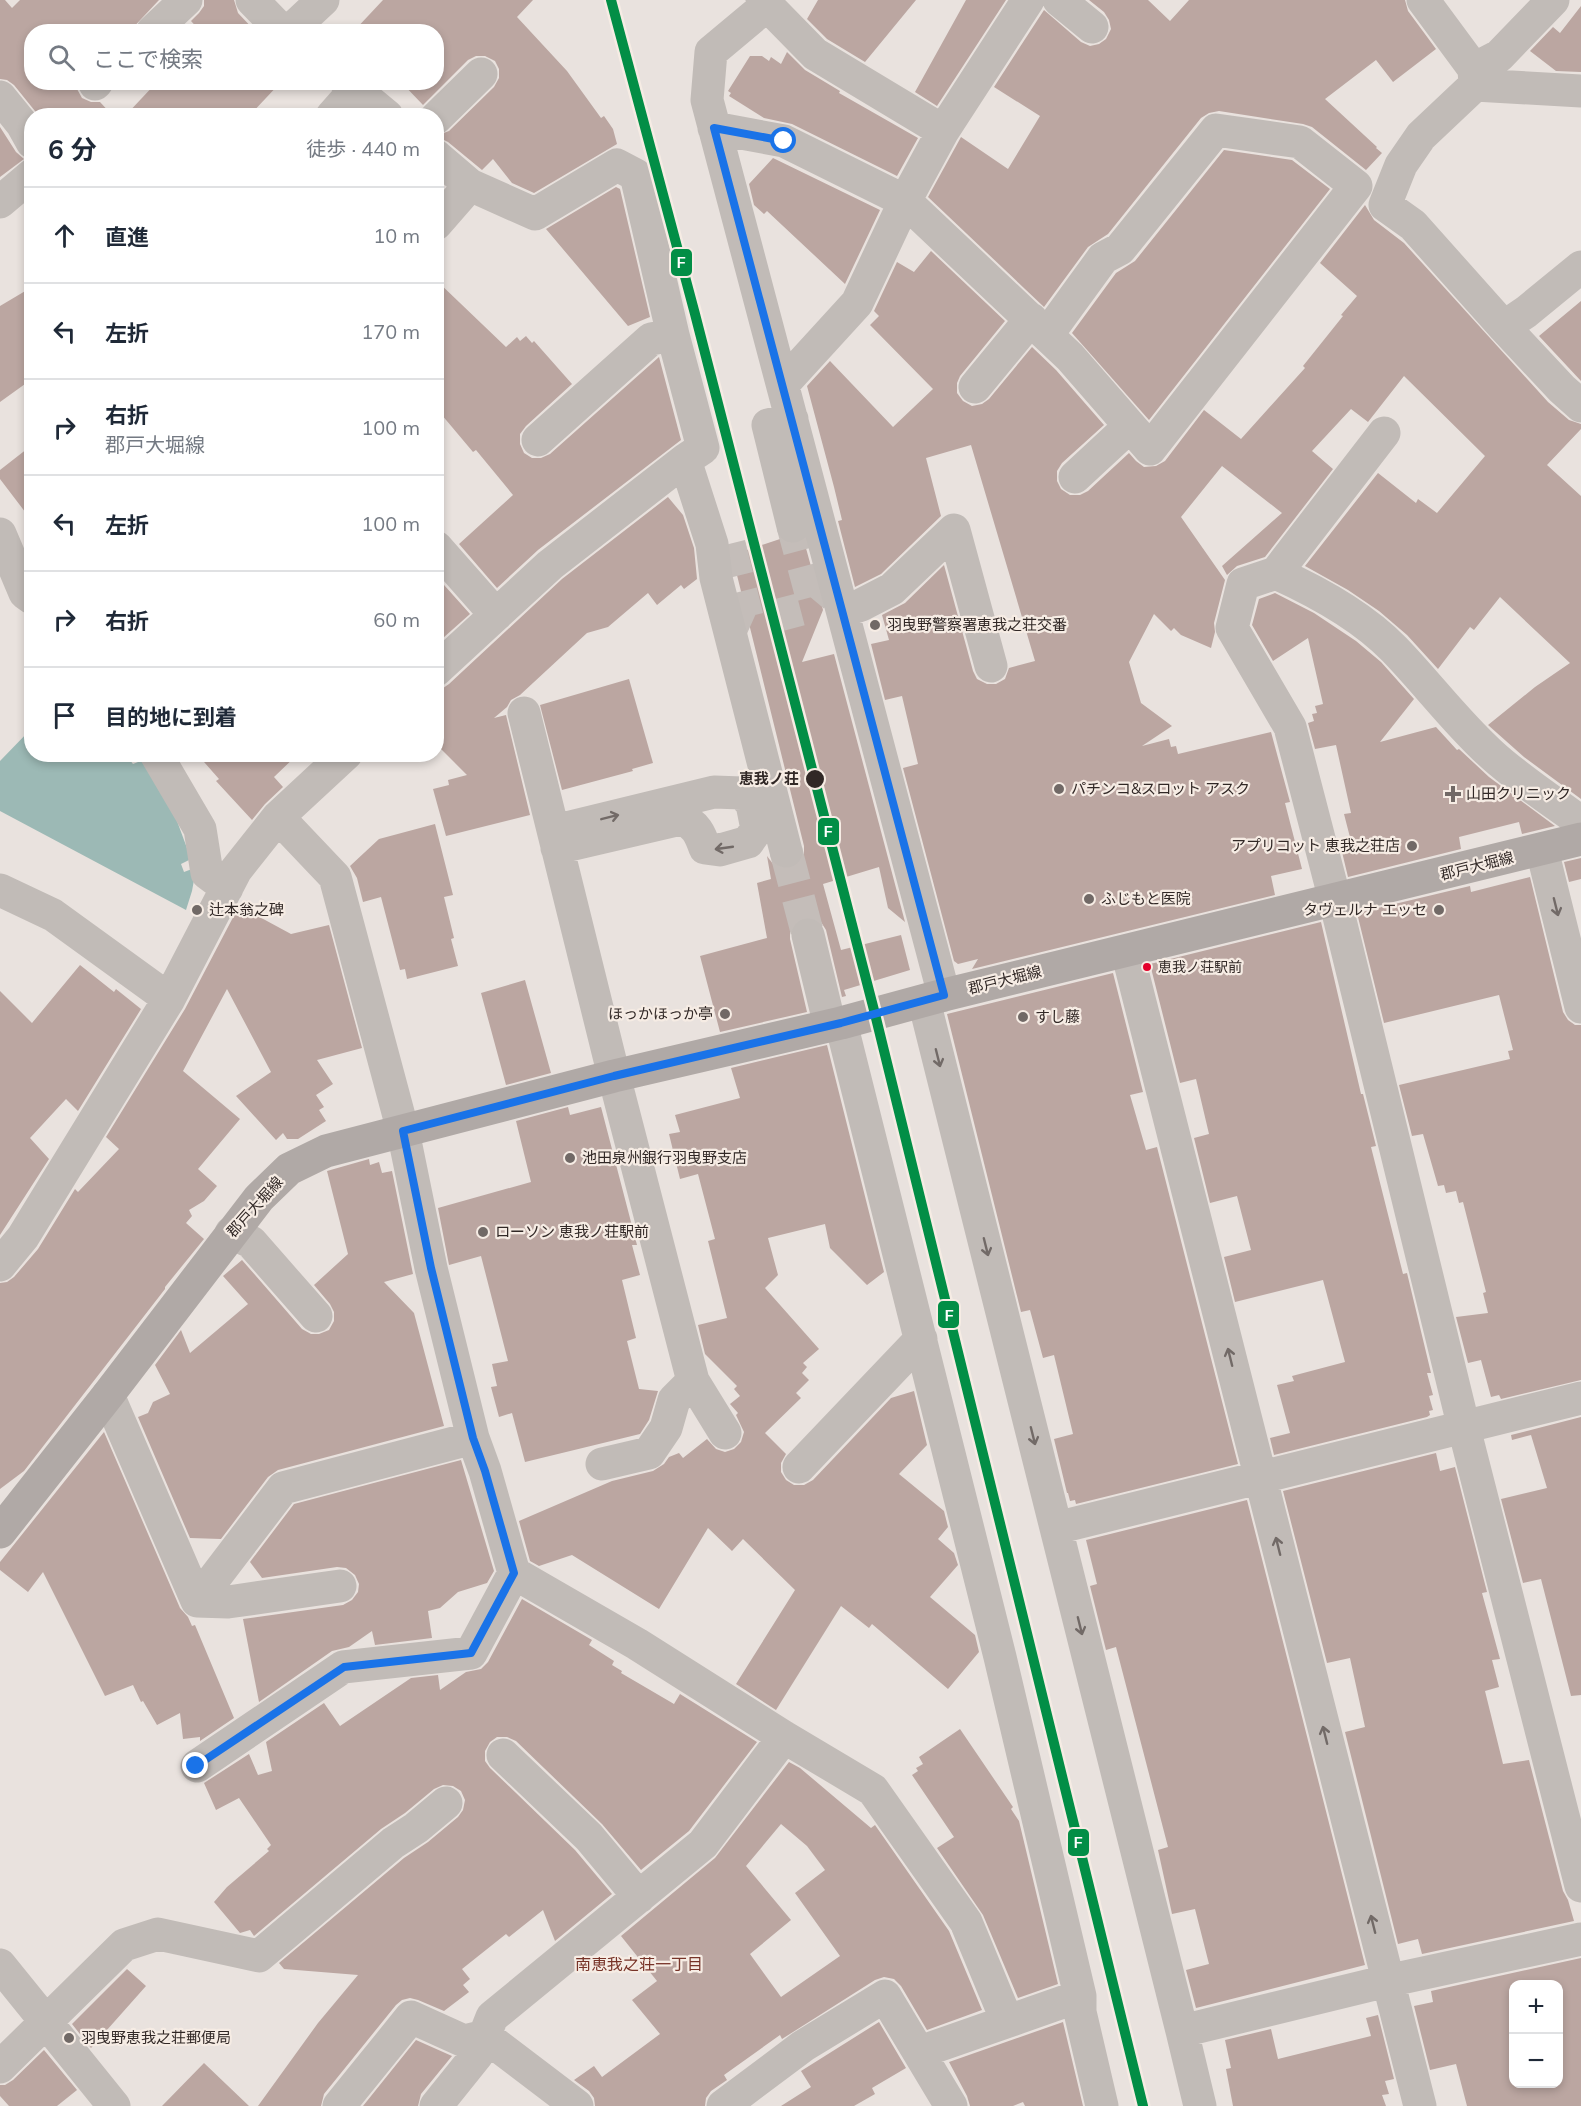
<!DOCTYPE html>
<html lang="ja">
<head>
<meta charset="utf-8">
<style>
  body { margin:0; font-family:Mulish,"Noto Sans JP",sans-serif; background:#f2f2f3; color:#1f2937 }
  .controls { position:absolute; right:18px; bottom:18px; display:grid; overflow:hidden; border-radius:12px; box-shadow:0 3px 9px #0003 }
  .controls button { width:54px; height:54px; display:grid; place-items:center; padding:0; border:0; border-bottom:2px solid #e0e1e3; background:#fff; color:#1f2937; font:30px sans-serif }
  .stop { position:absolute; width:18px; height:18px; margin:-14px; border:4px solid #1a73e8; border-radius:50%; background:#fff }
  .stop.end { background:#1a73e8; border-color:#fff; box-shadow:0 2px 6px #0008 }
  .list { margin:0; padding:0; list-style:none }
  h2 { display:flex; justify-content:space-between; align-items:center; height:78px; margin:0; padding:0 24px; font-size:26px }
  h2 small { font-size:20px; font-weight:400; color:#747a83 }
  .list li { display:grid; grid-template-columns:39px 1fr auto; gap:18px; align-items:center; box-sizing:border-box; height:96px; padding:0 24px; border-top:2px solid #e0e1e3 }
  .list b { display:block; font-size:22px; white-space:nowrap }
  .list p { margin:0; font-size:20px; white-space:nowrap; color:#747a83 }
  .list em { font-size:20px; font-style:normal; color:#747a83 }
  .icon { flex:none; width:33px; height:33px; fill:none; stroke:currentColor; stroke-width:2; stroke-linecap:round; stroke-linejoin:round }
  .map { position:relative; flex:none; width:1581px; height:2106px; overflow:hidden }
  .search { position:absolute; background:#fff; box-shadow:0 3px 9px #0003; left:24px; top:24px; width:420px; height:66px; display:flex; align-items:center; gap:15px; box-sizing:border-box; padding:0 21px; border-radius:24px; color:#747a83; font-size:22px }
  .panel { position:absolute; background:#fff; box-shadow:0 3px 9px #0003; left:24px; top:108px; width:420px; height:654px; border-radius:24px }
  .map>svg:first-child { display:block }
</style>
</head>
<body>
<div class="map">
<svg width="1581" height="2106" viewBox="0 0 1581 2106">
  <rect width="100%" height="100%" fill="#e9e2de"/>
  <!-- water -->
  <path fill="#9cb9b5" d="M31 729 32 754 137 755 129 759 133 764 143 760 177 821 191 859 181 864 184 872 192 869 194 880 192 891 186 910 0 811V761Z"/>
  <!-- building -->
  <path fill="#bba6a1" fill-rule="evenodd" d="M0 0H5L12 8 20 0H159L129 32H32V82H77V89L82 98 91 102H100L113 116H39L14 85 7 80 0 79Z
    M204 0H234L238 13 256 32H201L191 21 199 13 204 6Z
    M383 0H533L517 17 567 71 601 118 604 116 613 129 617 144 534 193 512 183 493 159 482 170 448 142 436 136 449 131 494 87 499 78V69L495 61 485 56H476L468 60 423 105 401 82H436V32H353Z
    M818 0H916L865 62 827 39 807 19Z
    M966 0H1006L937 106 915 92Z
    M1089 0H1148L1170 21 1189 0H1405L1408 11 1436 49 1393 82 1376 60 1325 99 1377 147 1376 148 1382 153 1366 170 1312 127 1303 124 1219 111 1209 113 1201 118 1108 234 1088 247 1044 307 928 197 961 137 1008 169 1040 116 994 87 1044 10 1081 42 1090 46 1099 44 1106 39 1111 29 1109 20 1104 12Z
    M1581 6V72L1556 71 1530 51 1553 27 1560 33Z
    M787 52 805 70 840 91 839 93 918 138 897 176 792 124 764 118 729 96 731 93 728 91 750 56H762L769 61 771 57 781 64Z
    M157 82H281L249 116H125Z
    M0 127 16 152 24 159 0 177Z
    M1224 150 1292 160 1330 189 1149 420 1072 333 1116 273 1135 261Z
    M773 158 880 210 845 284 767 211 764 214 754 205 749 184Z
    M616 187 620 189 650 317 628 326 546 229Z
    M1365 205 1374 220 1404 243 1548 402 1569 420 1581 424V429L1547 465 1581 496V799L1524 757 1488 725 1535 687 1570 663 1500 597 1474 630 1470 627 1438 669 1407 635 1379 611 1348 590 1305 566 1378 473 1416 503 1418 499 1437 513 1485 456 1404 376 1368 422 1351 409 1312 451 1333 469 1265 557 1237 566 1227 575 1222 566 1282 513 1222 466 1181 517 1225 580 1214 623 1215 632 1211 648 1181 635 1174 628 1171 631 1154 614 1129 662 1141 703 1172 726 1142 746 1169 739 1171 747 1176 746 1178 754 1271 732 1290 802 1285 803 1302 869 1271 876 1275 895 972 969 978 959 958 964 954 961 903 768 918 764 902 696 885 700 871 644 889 640 882 615 905 603 944 565 973 671 977 679 987 684H996L1005 679 1009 668 1035 661 971 445 926 458 941 516 881 574 855 587 838 521 842 520 834 487 807 386 830 361 893 427 933 389 870 325 879 316 874 311 897 262 914 272 931 251 1005 321 960 376 957 383V393L963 401 972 406 982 404 989 399 1032 347 1056 370 1104 425 1062 463 1057 471V481L1061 489 1070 495H1080L1088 491 1129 453 1136 461 1144 467 1156 466 1165 461 1204 410 1241 439 1305 368 1303 366 1343 316 1341 315 1357 296 1320 263Z
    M436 280 506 347 517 337 520 341 526 336 532 343 534 341 572 384 526 426 520 434V444L524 453 532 458H541L550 454 659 357 681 440 538 550 497 588 459 544 513 495 476 450 473 452 436 408Z
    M32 287V379L0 402V306Z
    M1581 301V381L1539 336Z
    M32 445V521L0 479V470Z
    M668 497 683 515 694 548 697 579 684 589 681 585 657 605 648 593 608 627 587 633 520 695 511 700 507 707 494 718 506 715 530 815 446 836 433 789 449 785 448 780 467 775 436 744V693L449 684 562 579Z
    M780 539 788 544H797L804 541 823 610 802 662 834 654 905 922 888 908 879 867 823 884 841 950 901 935 910 970 844 990 846 996 842 997 826 930 821 922 814 917H803L795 922 790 929V939L807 1012 720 1032 700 956 767 938 757 883 771 879 767 856 773 864 780 869H790L799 865 804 855V846L732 555Z
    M436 576 470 614 443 638 436 630Z
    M1275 593 1314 613 1356 641 1381 662 1414 699 1380 742 1436 727 1457 750 1459 749 1489 777 1555 826 1522 834 1519 822 1459 837 1461 849 1348 877 1342 852 1353 849 1344 814 1351 813 1336 745 1315 749 1308 723 1314 721 1312 714 1317 713 1315 706 1323 704 1308 638 1273 661 1252 625 1259 599Z
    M629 679 653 763 632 769 633 771 562 790 540 705Z
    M197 754H298L274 777 283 787 265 804 252 820 216 781 219 779Z
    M435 824 453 895 444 897 454 938 451 939 458 966 407 979 405 969 400 970 381 897 363 902 357 878 350 866 379 839Z
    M1581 858V879L1569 882 1564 862Z
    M1530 877 1563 1012 1568 1020 1575 1025H1581V1380L1501 1399 1499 1395 1491 1397 1481 1360 1468 1363 1456 1317 1488 1313 1483 1293 1486 1292 1463 1202 1459 1203 1456 1191 1446 1193 1444 1185 1438 1186 1423 1134 1412 1136 1399 1085 1510 1059 1508 1051 1513 1050 1499 995 1384 1023 1357 913 1470 886 1471 892Z
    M239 906 291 934 329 925 362 1048 317 1060 333 1084 316 1095 324 1107 319 1110 326 1121 298 1139H287L283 1133 276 1140 236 1096 271 1072 227 989 183 1071 240 1119 198 1169 217 1186 204 1201 189 1210 192 1216 186 1223 204 1239 165 1287V1289L24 1471 0 1489V1283L7 1282 14 1277 38 1249 75 1189 78 1192 119 1149 106 1137 185 1009Z
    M1321 922 1361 1094H1363L1376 1146 1371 1147 1403 1274 1407 1273 1431 1373H1427L1433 1395 1429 1396 1433 1410 1429 1411 1430 1415 1427 1417 1274 1455 1270 1438 1290 1433 1277 1385 1294 1381 1292 1376 1345 1362 1323 1280 1235 1302 1224 1257 1251 1250 1237 1196 1210 1203 1194 1138 1209 1134 1196 1079 1180 1083 1150 964Z
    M80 965 114 992 116 989 141 1009 78 1111 66 1099 30 1138 49 1159 0 1235V991L32 1023Z
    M1113 973 1143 1092 1130 1095 1146 1150 1157 1147 1238 1464 1076 1504 1075 1500 1070 1501 1068 1493H1067L1054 1439 1073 1434 1054 1355 1043 1358 1030 1310 1021 1312 947 1014Z
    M525 980 551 1073 506 1085 481 993Z
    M827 1045 884 1272 867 1285 830 1248 825 1224 768 1238 778 1275 765 1288 819 1349 803 1363 807 1367 802 1373 809 1380 796 1393 801 1398 765 1433 786 1454 781 1463V1472L786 1480 794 1485H804L813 1480 891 1398 914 1391 927 1445 899 1474 944 1511 948 1527 938 1539 954 1553 958 1565 930 1597 975 1635 979 1652 948 1689 872 1624 869 1628 841 1606 776 1710 736 1684 795 1590 743 1539 732 1551 708 1528 659 1609 572 1555 539 1566 530 1561 519 1521 612 1481 653 1471 664 1464 669 1457 679 1453 683 1458 707 1439 716 1449 725 1452 734 1449 741 1442 744 1432 736 1415 738 1413 730 1404 740 1396 734 1389 737 1386 705 1354 698 1325 727 1318 708 1241 715 1239 698 1174 680 1179 669 1134 680 1132 675 1115 740 1098 731 1068Z
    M568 1107 570 1115 601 1107 637 1245H632L640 1275 622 1280 636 1338 627 1341 639 1389 658 1391 649 1420 640 1434 525 1462 512 1413 499 1417 491 1387 497 1386 492 1364 508 1361 481 1256 449 1265 438 1208 531 1182 516 1121Z
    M369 1159 370 1165 379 1162 382 1173 392 1171 413 1274 384 1282 414 1313 444 1426 278 1470 268 1477 221 1539 190 1538 138 1417 148 1413 153 1402 170 1394 155 1365 181 1330 190 1353 248 1304 223 1276 242 1260 302 1329 311 1334H319L329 1330 334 1321V1312L330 1304 314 1285 348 1254 327 1171Z
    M1581 1417V1695L1571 1696 1541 1579 1523 1583 1501 1499 1547 1488 1531 1435 1512 1440 1511 1435Z
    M104 1432 180 1608 188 1617 192 1626 195 1625 234 1718 200 1741V1737L183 1739 180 1713 157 1725 143 1701 141 1702 133 1685 105 1696 43 1572 28 1592 0 1570V1562Z
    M1436 1453 1440 1471 1455 1467 1487 1592 1482 1593 1500 1659 1492 1660 1499 1687 1485 1691 1503 1764 1529 1760 1563 1891 1568 1900 1574 1921 1422 1954 1418 1939 1398 1944 1345 1732 1365 1727 1350 1658 1327 1663 1283 1491Z
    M461 1460 494 1571 487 1583 458 1592 440 1608 428 1611 432 1638 375 1645 372 1631 349 1647 332 1651 259 1702 243 1619 343 1605 352 1600 358 1592 359 1584 355 1575 346 1568 337 1567 262 1578 250 1562 294 1504Z
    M1247 1500 1365 1965 1196 2008 1186 1970 1209 1964 1195 1909 1172 1914 1158 1850 1168 1847 1116 1647 1106 1650 1090 1586 1097 1584 1086 1540Z
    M522 1599 592 1640 589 1645 614 1661 612 1665 622 1671 621 1673 674 1704 680 1694 757 1742 689 1831 641 1870 602 1824 516 1741 507 1737H497L490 1742 485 1751V1761L490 1768 575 1850 612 1894 555 1941 543 1910 509 1937 506 1934 462 1969 470 1979 463 1985 469 1992 444 2011 418 2000 410 1998 402 2000 396 2005 324 2094 321 2106H258L318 2023 358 1975 284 1969 279 1963 404 1858 428 1842 458 1817 463 1810 465 1800 461 1791 453 1786 443 1785 434 1789 405 1813 381 1829 254 1936 250 1930 240 1933 214 1902 227 1887 269 1851 267 1849 271 1845 239 1798 216 1810 204 1783 249 1754 258 1775 272 1771 266 1742 324 1703 340 1726 411 1678 438 1675 440 1690 466 1672 481 1669 488 1662Z
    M960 1729 1013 1807 1011 1809 1019 1821 1058 1984 1018 1998 983 1915 937 1848 954 1837 912 1775 918 1771 916 1768 923 1764 919 1757Z
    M789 1762 800 1768 871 1828 875 1825 949 1931 982 2010 927 2030 901 1986 894 1979 884 1977 875 1980 782 2039 780 2035 724 2075 727 2080 711 2091 706 2098 705 2106H595L594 2098 589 2091 574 2080 594 2066 602 2077 660 2034 632 2000 657 1981 621 1936 715 1858ZM781 1824 807 1846 825 1870 795 1893 840 1956 781 1997 750 1954 791 1920 746 1866Z
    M1581 1958V2106H1467L1456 2064 1430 2070 1414 2006 1433 2002 1431 1991ZM1514 1984H1558V2084H1514Z
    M127 1969 146 1986 91 2048 72 2024Z
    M1378 2015 1394 2079 1385 2081 1389 2094 1382 2095 1386 2106H1233L1226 2069 1231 2068 1225 2040 1271 2029 1278 2059 1371 2036 1366 2018Z
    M879 2022 906 2068 872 2088 875 2094 854 2106H781L811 2087 801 2071Z
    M1063 2022 1083 2106H1025L1023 2102 1013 2106H970L967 2096 949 2062Z
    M416 2040 452 2056 421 2094 418 2106H363Z
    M44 2050 77 2090 57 2106H9L0 2096V2085H5L13 2080Z
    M204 2063 249 2106H162Z"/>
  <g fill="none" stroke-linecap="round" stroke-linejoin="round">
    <!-- minor-tunnel -->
    <path stroke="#c4bdb9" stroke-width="33" stroke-dasharray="33 16" stroke-linecap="butt" d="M729 544 747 617 756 621 802 609 812 597 793 526
      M786 851 808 935"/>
    <!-- minor -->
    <path stroke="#c1bbb7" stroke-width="33" d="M252 0 283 32
      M762 0 815 54 943 131
      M1059 0 1092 27
      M1423 0 1474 69 1475 85 1421 136 1401 165 1385 205 1413 225 1504 327 1562 389 1581 406
      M766 6 711 52 707 100 944 995
      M152 32 186 0
      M292 32 295 26 323 0
      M1474 69 1499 56 1553 0
      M346 82 387 116
      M95 84 97 82
      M1475 85 1581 91
      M0 97 22 124 32 142
      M332 116 355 90
      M436 118 481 74
      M714 128 784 141 905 201 1070 357 1150 449 1356 186 1300 142 1216 130 1120 249 1103 258 1047 335
      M436 156 470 185 535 214 617 165 636 175 673 335 703 448 685 460 712 544 716 578 786 851
      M0 202 32 175
      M436 224 470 185
      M1504 327 1526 312 1581 267
      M783 384 857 303 905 201 943 131 1028 0
      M975 387 1031 319
      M792 419 768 425 793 526
      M538 440 651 339 673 335
      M1075 477 1130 426
      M0 534 25 593 32 598
      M436 547 496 615
      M1276 573 1384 433
      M843 611 861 605 892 589 954 530 991 666
      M436 670 550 565 685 460
      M524 713 614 1076 693 1381 725 1433
      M156 754 200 829 207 873 227 888
      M278 817 335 877 403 1131 431 1268 473 1438 485 1471 514 1573 637 1644 784 1737 873 1790 966 1922 1007 2021
      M1581 822C1551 800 1518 779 1490 753 1455 721 1427 683 1394 649 1362 616 1318 592 1276 573L1243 584 1232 628 1290 727 1335 900 1464 1428 1581 1886
      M554 831 714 792 742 793 752 804 757 829 748 842 720 850 705 848C700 834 696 824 681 819L557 848
      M1542 850 1581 1007
      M0 890 53 915 169 999 236 870 278 817 346 754
      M808 935 830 1026
      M1127 951 1420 2106
      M924 1001 1182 2031 1387 1981 1581 1939
      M841 1023 1000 1657 1080 1996V2012L1102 2106
      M231 1233 251 1242 316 1316
      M0 1265 23 1237 169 999
      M108 1395 197 1601 283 1488 473 1438
      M602 1464 649 1453 666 1428 674 1400 693 1381
      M799 1467 921 1339
      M1056 1528 1581 1398
      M197 1601 228 1602 340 1586
      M503 1755 589 1837 639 1897
      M197 1766 343 1667 471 1653 514 1573
      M0 1965 114 2106
      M1182 2031 1200 2106
      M485 2036 577 2106
      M920 2052 1080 1996
      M0 2067 124 1945 158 1934 259 1956 393 1843 416 1828 446 1803
      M339 2106 411 2017 464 2041 485 2036
      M436 2106 477 2055 492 2017 703 1844 784 1737
      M723 2106 803 2046 885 1996 951 2106"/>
    <!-- major -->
    <path stroke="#b0a9a6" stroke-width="33" d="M0 1532 108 1395 259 1198 289 1169 326 1151 614 1076 841 1023 944 995 1581 839"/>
    <!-- rail-1 casing -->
    <g stroke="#f6ece4" stroke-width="15">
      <path id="rail-1" d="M611 0 695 314 875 1014 1143 2106"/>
    </g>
    <!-- rail-1 -->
    <use href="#rail-1" stroke="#028e46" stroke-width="10"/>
  </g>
  <!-- one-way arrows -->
  <defs><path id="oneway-shaft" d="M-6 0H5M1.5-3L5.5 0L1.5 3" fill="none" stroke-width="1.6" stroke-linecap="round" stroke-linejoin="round" transform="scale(1.5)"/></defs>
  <g stroke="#726a67">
    <use href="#oneway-shaft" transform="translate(610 817) rotate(-14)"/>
    <use href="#oneway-shaft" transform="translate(724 848) rotate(172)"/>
    <use href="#oneway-shaft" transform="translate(1556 907) rotate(76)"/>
    <use href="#oneway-shaft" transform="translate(938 1058) rotate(76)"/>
    <use href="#oneway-shaft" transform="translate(986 1247) rotate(76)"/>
    <use href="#oneway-shaft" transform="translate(1230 1357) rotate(-104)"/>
    <use href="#oneway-shaft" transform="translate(1033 1436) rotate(76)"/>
    <use href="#oneway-shaft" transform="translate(1278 1546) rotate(-104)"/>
    <use href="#oneway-shaft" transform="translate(1080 1626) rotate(76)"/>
    <use href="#oneway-shaft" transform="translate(1325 1735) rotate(-104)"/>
    <use href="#oneway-shaft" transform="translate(1373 1924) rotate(-104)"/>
  </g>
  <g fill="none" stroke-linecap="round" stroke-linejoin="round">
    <!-- route -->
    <path stroke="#1a73e8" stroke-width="8" d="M196 1766 344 1667 471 1653 514 1573 485 1471 473 1438 431 1268 403 1131 614 1076 841 1023 944 995 714 128 784 141"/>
  </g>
  <!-- markers -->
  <g fill="#716966" stroke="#f6ece4" stroke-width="2">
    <circle cx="875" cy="625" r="6"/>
    <circle cx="1059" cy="789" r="6"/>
    <path d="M1450 785h6v6h6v6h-6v6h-6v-6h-6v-6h6z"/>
    <circle cx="1412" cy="846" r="6"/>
    <circle cx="1089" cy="899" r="6"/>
    <circle cx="197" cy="910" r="6"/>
    <circle cx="1439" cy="910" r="6"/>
    <circle cx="725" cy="1014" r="6"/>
    <circle cx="1023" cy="1017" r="6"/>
    <circle cx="570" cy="1158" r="6"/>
    <circle cx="483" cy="1232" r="6"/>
    <circle cx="69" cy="2038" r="6"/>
  </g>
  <circle fill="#312826" stroke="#f6ece4" stroke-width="2" cx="815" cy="779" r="10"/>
  <circle fill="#e4002b" stroke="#f6ece4" stroke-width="2" cx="1147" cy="967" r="5"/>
  <g text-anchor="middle" stroke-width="4.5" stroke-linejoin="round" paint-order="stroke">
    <!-- bus labels -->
    <g font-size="14" fill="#312826" stroke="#f6ece4" text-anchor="start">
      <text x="1158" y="972">恵我ノ荘駅前</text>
    </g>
    <!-- poi labels -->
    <g font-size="15" fill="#312826" stroke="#f6ece4" text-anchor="start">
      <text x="887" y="630">羽曳野警察署恵我之荘交番</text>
      <text x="1071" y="794">パチンコ&amp;スロット アスク</text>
      <text x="1466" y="799">山田クリニック</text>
      <text x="1400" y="851" text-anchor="end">アプリコット 恵我之荘店</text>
      <text x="1101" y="904">ふじもと医院</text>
      <text x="209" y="915">辻本翁之碑</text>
      <text x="1427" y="915" text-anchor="end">タヴェルナ エッセ</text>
      <text x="713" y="1019" text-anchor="end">ほっかほっか亭</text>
      <text x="1035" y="1022">すし藤</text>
      <text x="582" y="1163">池田泉州銀行羽曳野支店</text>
      <text x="495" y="1237">ローソン 恵我ノ荘駅前</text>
      <text x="81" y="2043">羽曳野恵我之荘郵便局</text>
    </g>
    <!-- stop labels -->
    <g font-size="15" font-weight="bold" fill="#312826" stroke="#f6ece4" text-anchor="end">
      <text x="799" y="784">恵我ノ荘</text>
    </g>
    <!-- street labels -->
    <g font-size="15" fill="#312826" stroke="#f6ece4">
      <text transform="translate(1477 866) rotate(-14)" y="5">郡戸大堀線</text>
      <text transform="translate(1005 980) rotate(-14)" y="5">郡戸大堀線</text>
      <text transform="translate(255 1207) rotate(-48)" y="5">郡戸大堀線</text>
    </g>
    <!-- neighbourhood labels -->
    <g font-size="16" fill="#773328" stroke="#f6ece4">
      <text x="639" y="1970">南恵我之荘一丁目</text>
    </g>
  </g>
  <g stroke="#f6ece4" stroke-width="2">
    <rect x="670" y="248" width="23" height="29" rx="6" fill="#028e46"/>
    <rect x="817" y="817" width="23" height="29" rx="6" fill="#028e46"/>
    <rect x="937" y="1300" width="23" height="29" rx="6" fill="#028e46"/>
    <rect x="1067" y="1828" width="23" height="29" rx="6" fill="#028e46"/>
  </g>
  <g font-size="16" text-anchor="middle" font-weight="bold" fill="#fff">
    <text x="681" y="268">F</text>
    <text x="828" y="837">F</text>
    <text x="949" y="1321">F</text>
    <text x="1078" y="1848">F</text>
  </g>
</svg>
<div class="controls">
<button>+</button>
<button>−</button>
</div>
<div class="stop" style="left:784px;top:141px"></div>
<div class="stop end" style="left:196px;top:1766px"></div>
<div class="search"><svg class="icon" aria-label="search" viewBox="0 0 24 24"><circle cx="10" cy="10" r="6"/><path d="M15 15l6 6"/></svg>ここで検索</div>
<section class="panel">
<h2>6 分<small>徒歩 · 440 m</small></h2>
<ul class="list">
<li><svg class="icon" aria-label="ahead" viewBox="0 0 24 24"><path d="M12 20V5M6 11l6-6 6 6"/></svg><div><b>直進</b></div><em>10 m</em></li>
<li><svg class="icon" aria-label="left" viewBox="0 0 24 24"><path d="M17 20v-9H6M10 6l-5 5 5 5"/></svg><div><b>左折</b></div><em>170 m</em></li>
<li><svg class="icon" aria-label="right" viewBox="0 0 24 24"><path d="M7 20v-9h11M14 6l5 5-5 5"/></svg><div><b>右折</b><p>郡戸大堀線</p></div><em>100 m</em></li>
<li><svg class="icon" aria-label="left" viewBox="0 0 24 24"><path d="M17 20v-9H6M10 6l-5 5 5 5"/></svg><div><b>左折</b></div><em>100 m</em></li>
<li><svg class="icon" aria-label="right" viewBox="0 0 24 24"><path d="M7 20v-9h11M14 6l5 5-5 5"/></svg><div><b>右折</b></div><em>60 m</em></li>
<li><svg class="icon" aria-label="arrive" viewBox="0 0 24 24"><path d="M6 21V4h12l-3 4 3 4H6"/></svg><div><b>目的地に到着</b></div></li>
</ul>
</section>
</div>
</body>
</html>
